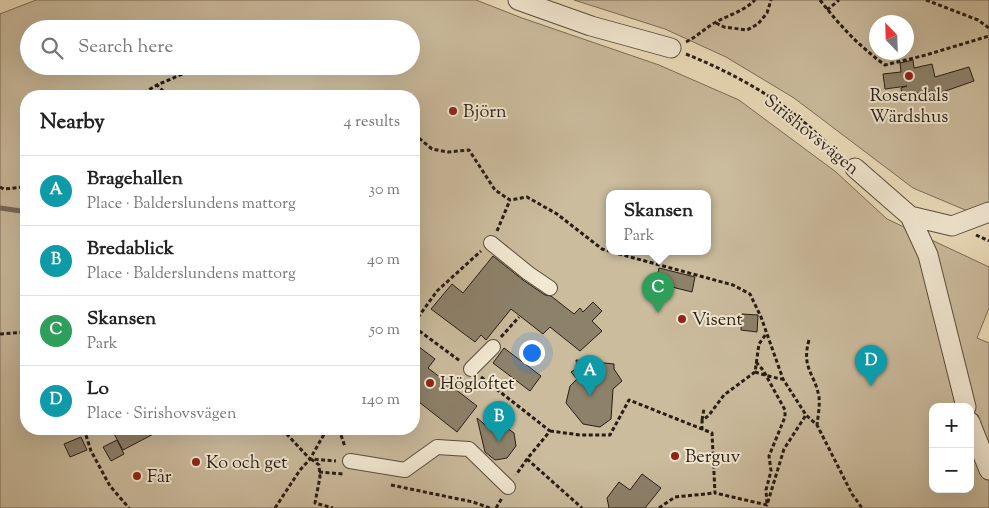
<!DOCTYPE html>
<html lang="en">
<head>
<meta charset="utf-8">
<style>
  body { margin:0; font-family:"Sorts Mill Goudy",serif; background:#f2f2f2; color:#222 }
  .controls { position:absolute; right:15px; bottom:15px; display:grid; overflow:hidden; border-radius:10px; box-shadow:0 5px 20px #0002 }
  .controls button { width:45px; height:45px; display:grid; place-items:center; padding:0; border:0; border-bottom:1px solid #e0e0e0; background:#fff; color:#222; font:25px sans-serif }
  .compass { position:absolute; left:869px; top:15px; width:45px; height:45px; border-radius:50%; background:#fff; box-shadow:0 5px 20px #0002; rotate:337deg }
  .you { position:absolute; left:531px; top:352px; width:18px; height:18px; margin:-12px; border:4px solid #fff; border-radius:50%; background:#1a73e8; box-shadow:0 0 0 8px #1a73e833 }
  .badge { display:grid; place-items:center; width:32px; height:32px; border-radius:50%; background:#0f766e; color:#fff; font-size:16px; font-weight:700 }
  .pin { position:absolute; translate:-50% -41px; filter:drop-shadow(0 1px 2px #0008) }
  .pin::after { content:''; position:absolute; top:26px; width:18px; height:15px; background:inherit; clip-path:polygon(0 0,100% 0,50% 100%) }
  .popup { position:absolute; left:606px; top:190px; width:105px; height:65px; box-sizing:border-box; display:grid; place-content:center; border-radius:10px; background:#fff; filter:drop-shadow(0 1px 4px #0005); font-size:16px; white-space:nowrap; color:#767676 }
  .popup b { font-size:19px; color:#222 }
  .popup::after { content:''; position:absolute; left:50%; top:100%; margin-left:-10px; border:10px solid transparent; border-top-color:#fff }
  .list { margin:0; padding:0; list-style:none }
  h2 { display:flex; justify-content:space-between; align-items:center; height:65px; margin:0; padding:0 20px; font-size:21px }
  h2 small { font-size:16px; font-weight:400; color:#767676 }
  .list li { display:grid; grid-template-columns:32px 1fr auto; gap:15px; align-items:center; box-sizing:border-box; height:70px; padding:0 20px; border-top:1px solid #e0e0e0 }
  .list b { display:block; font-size:19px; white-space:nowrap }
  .list p { margin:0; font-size:16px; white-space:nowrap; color:#767676 }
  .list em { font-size:16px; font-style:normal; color:#767676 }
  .icon { flex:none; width:28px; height:28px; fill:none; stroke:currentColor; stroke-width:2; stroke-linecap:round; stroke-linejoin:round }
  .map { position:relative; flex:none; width:989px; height:508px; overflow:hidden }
  .search { position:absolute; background:#fff; box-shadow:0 5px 20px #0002; left:20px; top:20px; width:400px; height:55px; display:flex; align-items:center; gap:12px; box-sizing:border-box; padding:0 18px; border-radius:28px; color:#767676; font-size:19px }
  .panel { position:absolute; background:#fff; box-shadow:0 5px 20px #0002; left:20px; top:90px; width:400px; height:345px; border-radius:20px }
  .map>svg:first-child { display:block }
</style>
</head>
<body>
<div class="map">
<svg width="989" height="508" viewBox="0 0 989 508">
  <rect width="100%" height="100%" fill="#ecddbb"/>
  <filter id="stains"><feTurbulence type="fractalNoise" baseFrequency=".004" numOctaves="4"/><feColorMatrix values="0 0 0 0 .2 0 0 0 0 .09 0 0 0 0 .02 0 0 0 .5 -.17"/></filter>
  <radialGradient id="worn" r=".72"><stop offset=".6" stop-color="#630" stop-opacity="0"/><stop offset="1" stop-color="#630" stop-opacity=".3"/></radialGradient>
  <!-- green -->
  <path fill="#cbbc9e" stroke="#796c58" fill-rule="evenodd" d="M36 0H476L522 18 659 65 739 100 836 172 887 219 989 267V308L977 338 989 343V508H0V14ZM29 29H411V66H29ZM26 96H414V429H26ZM609 194H707V252H609ZM933 407H970V489H933Z
    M574 0H989V220L913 188 794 98 726 57 665 29ZM876 22H906V52H876Z"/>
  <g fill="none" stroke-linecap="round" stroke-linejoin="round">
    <!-- stream -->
    <path stroke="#756956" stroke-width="5" d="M0 208 21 211 26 213"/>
  </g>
  <!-- building -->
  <path fill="#8d816a" stroke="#271d13" d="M913 60 914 68 932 64 935 77 969 67 974 81 934 95 933 91 902 95 901 88 907 86 885 89 883 74 901 72 900 63Z
    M493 256 523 280 545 295 551 296 574 314 580 308 583 312 593 302 602 311 592 321 602 331 580 351 550 327 543 334 511 309 486 340 481 335 475 342 431 309 452 284 463 293Z
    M659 268 695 277 692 292 656 283Z
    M742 314 758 315 757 332 741 330Z
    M414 343 435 359 428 368 477 406 457 432 414 398Z
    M504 348 541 376 530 391 493 363Z
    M576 360 614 364V369L622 381 613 389 611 419 600 427 583 424 566 403 570 386 577 379 571 372 577 368Z
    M477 418 489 428 503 425 514 433 516 446 507 458 495 460 485 452Z
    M123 429H163L123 450 114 434Z
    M81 437 87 450 70 457 64 444Z
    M117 440 124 454 111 461 103 447Z
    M642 474 661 488 645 508H609L607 498 619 482 630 490Z"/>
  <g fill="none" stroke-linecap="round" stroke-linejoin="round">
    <!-- pedestrian casing -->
    <g stroke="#584d3d" stroke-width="16">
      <path id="pedestrian" d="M491 243 528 273 550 288
        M471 369 493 347
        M350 461 405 470 437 447 469 449 508 487"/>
    </g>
    <!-- minor casing -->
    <g stroke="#584d3d" stroke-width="21">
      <path id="minor" d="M518 0 591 26 671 48
        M855 168 910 216 928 255 966 407
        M910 216 952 226 989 212
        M970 422 989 470"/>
    </g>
    <!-- path -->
    <path stroke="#271d13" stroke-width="3" stroke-dasharray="4 2.5" stroke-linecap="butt" d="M820 0C840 26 859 46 885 65L926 55 989 36
      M926 0 978 20 989 28
      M827 10 839 0
      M716 23 724 27 747 30 758 24 767 13 771 0
      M175 29 179 26 184 29
      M686 42C698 36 705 28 716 22 729 15 744 11 755 0
      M686 54C723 69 758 87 790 111 809 125 825 142 842 157
      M138 96 157 85
      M168 96 157 85 201 66
      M414 134 432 149 448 152 469 150 495 190 510 200 527 197 557 214 602 249 609 251
      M0 187 4 189 24 187 26 196
      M497 231 510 200
      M976 235 989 241
      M612 252 733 285 750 294 761 317 783 379 806 415 817 425 852 494 862 508
      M414 323 437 291 481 251
      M414 327 460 361
      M0 334 26 332
      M501 337 519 317
      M809 340C801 369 815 373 819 397 820 406 818 416 817 425
      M755 372C761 374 778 379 783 379
      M481 377 550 431 527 459 516 475
      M702 420 704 409
      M84 429 91 451 110 486 129 508
      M282 429 310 459 327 429
      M339 429 345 447
      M702 430V421L709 415 724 395 755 372 759 344 766 334
      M550 431 580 435H610L629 400 712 433 715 493 767 505 784 449 806 415
      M311 459 319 465 320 477 315 503 333 508
      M527 459 582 508
      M319 472 343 474
      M391 485 473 502 490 508
      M275 508 300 470 310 459 336 461
      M496 508 502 498
      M659 508 675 497 715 493"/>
    <!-- pedestrian -->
    <use href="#pedestrian" stroke="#f3e9d3" stroke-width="14"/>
    <!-- minor -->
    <use href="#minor" stroke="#f3e9d3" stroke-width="19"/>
    <!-- path-bridge -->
    <path stroke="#271d13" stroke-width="3" stroke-dasharray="4 2.5" stroke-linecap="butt" d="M756 362 763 370 785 410V417L769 456 771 471 766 490 767 505"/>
  </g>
  <!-- markers -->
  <g fill="#8f2418" stroke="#f3e9d3" stroke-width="2">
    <circle cx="909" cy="76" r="5"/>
    <circle cx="453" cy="111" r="5"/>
    <circle cx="682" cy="319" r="5"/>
    <circle cx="430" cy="383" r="5"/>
    <circle cx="675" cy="456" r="5"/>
    <circle cx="196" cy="462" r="5"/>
    <circle cx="137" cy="476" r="5"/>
  </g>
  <g text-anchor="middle" stroke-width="4" stroke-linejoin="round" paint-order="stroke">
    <!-- poi labels -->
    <g font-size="18" fill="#271d13" stroke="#f3e9d3" text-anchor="start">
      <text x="909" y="101" text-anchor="middle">Rosendals<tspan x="909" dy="21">Wärdshus</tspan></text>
      <text x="463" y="117">Björn</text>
      <text x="692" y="325">Visent</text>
      <text x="440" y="389">Högloftet</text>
      <text x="685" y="462">Berguv</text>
      <text x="206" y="468">Ko och get</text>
      <text x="147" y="482">Får</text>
    </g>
    <!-- street labels -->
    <g font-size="18" fill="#271d13" stroke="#f3e9d3">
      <text transform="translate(812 134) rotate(39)" y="6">Sirishovsvägen</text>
    </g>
  </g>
  <rect width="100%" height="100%" filter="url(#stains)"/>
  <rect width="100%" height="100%" fill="url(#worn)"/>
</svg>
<div class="controls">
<button>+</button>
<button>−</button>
</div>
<svg class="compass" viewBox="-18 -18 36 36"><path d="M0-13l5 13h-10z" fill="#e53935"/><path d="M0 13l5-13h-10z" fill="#767676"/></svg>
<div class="you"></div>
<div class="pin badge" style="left:590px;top:396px;background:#0f9aa8">A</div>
<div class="pin badge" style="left:499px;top:442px;background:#0f9aa8">B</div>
<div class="pin badge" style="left:658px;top:313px;background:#2e9e5b">C</div>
<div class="popup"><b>Skansen</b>Park</div>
<div class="pin badge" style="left:871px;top:386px;background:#0f9aa8">D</div>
<div class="search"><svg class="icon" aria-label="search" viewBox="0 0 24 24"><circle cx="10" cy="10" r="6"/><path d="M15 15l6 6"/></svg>Search here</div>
<section class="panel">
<h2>Nearby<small>4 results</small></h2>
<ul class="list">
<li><span class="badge" style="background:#0f9aa8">A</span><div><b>Bragehallen</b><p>Place · Balderslundens mattorg</p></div><em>30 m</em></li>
<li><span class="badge" style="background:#0f9aa8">B</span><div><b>Bredablick</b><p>Place · Balderslundens mattorg</p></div><em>40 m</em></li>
<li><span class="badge" style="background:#2e9e5b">C</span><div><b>Skansen</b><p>Park</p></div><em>50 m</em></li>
<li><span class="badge" style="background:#0f9aa8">D</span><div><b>Lo</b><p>Place · Sirishovsvägen</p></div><em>140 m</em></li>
</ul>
</section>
</div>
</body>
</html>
